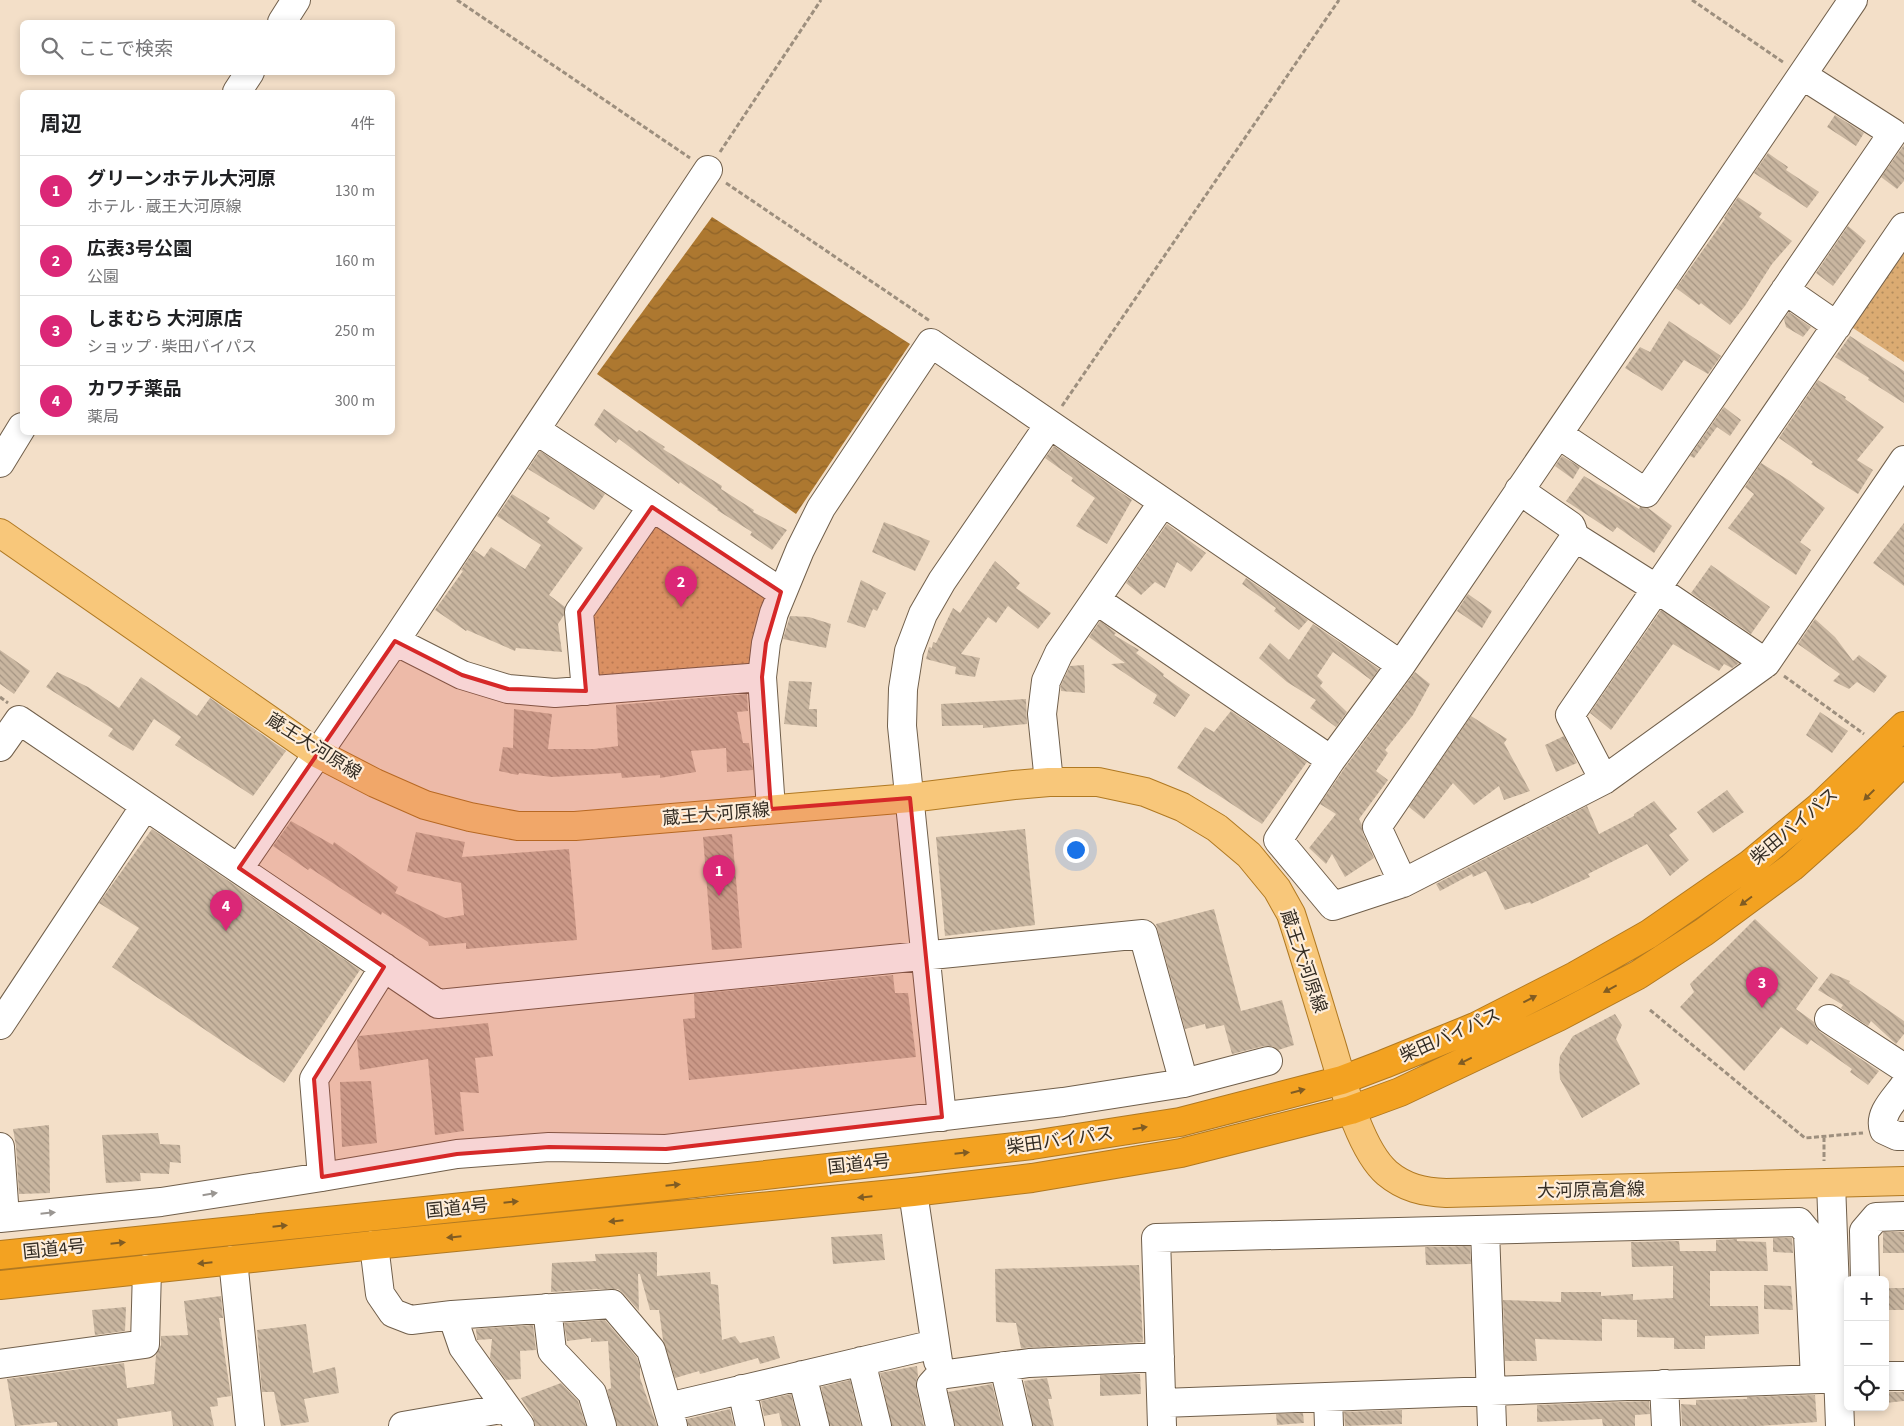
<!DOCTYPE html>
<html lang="ja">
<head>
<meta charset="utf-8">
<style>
  body { margin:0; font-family:"Source Sans 3","Noto Sans JP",sans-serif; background:#f6f6f6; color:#202124 }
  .controls { position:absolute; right:15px; bottom:15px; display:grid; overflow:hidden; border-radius:8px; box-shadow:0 2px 8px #0003 }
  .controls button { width:45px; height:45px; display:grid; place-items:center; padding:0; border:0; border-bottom:1px solid #e0e0e0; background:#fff; color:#202124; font:25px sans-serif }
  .you { position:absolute; left:1075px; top:849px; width:18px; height:18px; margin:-12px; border:4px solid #fff; border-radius:50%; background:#1a73e8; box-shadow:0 0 0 8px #1a73e833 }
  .badge { display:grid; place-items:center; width:32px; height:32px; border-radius:50%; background:#db2777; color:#fff; font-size:16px; font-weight:700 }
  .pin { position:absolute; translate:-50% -41px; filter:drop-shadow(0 1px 2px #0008) }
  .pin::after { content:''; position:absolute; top:26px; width:18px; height:15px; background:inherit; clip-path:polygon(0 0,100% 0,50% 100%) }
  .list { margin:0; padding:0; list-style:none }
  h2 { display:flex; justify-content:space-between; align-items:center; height:65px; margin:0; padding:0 20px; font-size:21px }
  h2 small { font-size:16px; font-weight:400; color:#757577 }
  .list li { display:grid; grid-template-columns:32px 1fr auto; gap:15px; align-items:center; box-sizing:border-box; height:70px; padding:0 20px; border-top:1px solid #e0e0e0 }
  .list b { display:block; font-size:19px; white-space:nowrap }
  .list p { margin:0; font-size:16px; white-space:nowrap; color:#757577 }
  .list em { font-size:16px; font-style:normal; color:#757577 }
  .icon { flex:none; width:28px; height:28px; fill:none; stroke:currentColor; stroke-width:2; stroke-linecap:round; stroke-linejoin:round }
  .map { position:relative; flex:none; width:1904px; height:1426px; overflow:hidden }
  .search { position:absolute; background:#fff; box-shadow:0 2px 8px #0003; left:20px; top:20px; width:375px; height:55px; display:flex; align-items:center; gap:12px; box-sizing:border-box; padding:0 18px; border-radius:8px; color:#757577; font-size:19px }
  .panel { position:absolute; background:#fff; box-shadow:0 2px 8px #0003; left:20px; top:90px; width:375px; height:345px; border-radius:8px }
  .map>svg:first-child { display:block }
</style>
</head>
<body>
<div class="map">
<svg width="1904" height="1426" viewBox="0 0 1904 1426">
  <defs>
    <pattern id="park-dots" width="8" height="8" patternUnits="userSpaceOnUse" patternTransform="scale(1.25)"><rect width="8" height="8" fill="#dbab72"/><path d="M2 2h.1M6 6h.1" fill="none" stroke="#b28c5d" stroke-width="1.8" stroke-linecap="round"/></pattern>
    <pattern id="water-waves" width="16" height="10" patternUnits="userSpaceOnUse" patternTransform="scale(1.25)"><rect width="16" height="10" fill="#ad7830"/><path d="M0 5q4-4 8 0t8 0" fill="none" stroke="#8e6329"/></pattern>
    <pattern id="building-back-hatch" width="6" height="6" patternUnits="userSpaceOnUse" patternTransform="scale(1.25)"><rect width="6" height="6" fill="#c9b6a0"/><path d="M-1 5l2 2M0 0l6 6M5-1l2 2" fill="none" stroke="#a49482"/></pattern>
  </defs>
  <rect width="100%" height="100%" fill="#f3dfc8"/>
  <!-- park -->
  <path fill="url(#park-dots)" d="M1904 249V362L1850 326Z
    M656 520 770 599 753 667 593 677 587 616Z"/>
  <!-- water -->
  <path fill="url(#water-waves)" d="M712 217 910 344 796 514 597 374Z"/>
  <!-- building -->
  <path fill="url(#building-back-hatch)" d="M1835 115 1864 133 1856 146 1827 127Z
    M1904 145V181L1897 189 1881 177Z
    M1768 153 1788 167 1786 170 1819 192 1807 208 1754 173Z
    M1738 197 1762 213 1759 217 1792 241 1772 264 1745 306 1730 325 1701 303 1699 305 1676 288 1725 219 1724 218Z
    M1848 226 1866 241 1833 286 1816 273Z
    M1789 312 1811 327 1803 337 1786 327 1784 319Z
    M1669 321 1721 356 1708 374 1684 360 1662 391 1625 368 1640 347 1650 352Z
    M1850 336 1904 371V403L1868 380 1869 378 1835 357Z
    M1818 380 1846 397 1845 399 1884 427 1857 460 1873 470 1858 494 1811 464 1813 462 1779 438Z
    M1724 407 1741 420 1730 436 1717 427 1694 458 1690 456Z
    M604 409 637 432 639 430 665 447 663 449 722 486 721 489 754 510 753 512 787 530 772 550 750 535 752 532 717 510 718 509 680 482 679 484 619 439 616 443 594 425Z
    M1054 446 1132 500 1107 544 1076 526 1095 498 1071 481 1073 478 1045 458Z
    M540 451 605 494 594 510 528 469Z
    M1562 456 1580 467 1573 479 1555 466Z
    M1761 463 1790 481 1825 508 1800 542 1811 550 1796 575 1728 528 1754 494 1745 487Z
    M1584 476 1639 509 1640 507 1648 508 1672 526 1654 553 1617 527 1613 532 1566 501Z
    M512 494 550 518 547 522 583 548 549 595 565 607 564 615 558 624 562 652 516 648 515 651 467 630 466 631 435 610 463 571 461 570 474 550 484 557 491 547 525 569 541 545 497 516Z
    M884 522 930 541 915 571 872 552Z
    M1904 523V586L1873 563Z
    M1167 524 1206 553 1191 572 1177 562 1165 588 1155 582 1141 595 1126 583Z
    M995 561 1020 583 1016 588 1051 613 1038 629 1008 606 996 623 988 617 961 654 980 658 975 677 955 674 956 667 926 659 929 647 932 648 933 642 936 643 953 608 960 613Z
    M1711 565 1770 607 1751 634 1691 593Z
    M1246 578 1308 620 1299 630 1274 611 1276 608 1242 584Z
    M861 580 886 593 877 611 873 609 865 628 847 622Z
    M1468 594 1492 611 1482 628 1457 611Z
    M1661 610 1739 663 1732 668 1724 664 1719 671 1673 644 1611 730 1590 713Z
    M790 616 809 617 831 624 826 648 783 639Z
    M1815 619 1835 637 1853 661 1859 655 1887 676 1874 693 1857 682 1849 689 1833 681 1840 674 1798 644Z
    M1100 621 1116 633 1114 635 1139 650 1136 653 1164 674 1163 676 1190 695 1175 717 1153 703 1157 695 1111 664 1125 663 1089 637Z
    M1313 624 1379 669 1371 680 1333 652 1317 676 1323 682 1320 686 1347 712 1336 727 1310 708 1316 700 1287 682 1259 658 1270 643 1289 660Z
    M0 650 30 671 14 694 0 684Z
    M1084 665 1085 693 1061 691V685L1070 666Z
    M57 672 88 687 119 708 141 677 197 716 210 698 286 751 253 796 175 745 181 737 154 719 133 751 108 736 113 729 46 687Z
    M1415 672 1430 684 1413 715 1385 750 1388 753 1376 771 1388 780 1359 819 1362 825 1363 834 1374 858 1345 877 1332 854 1326 864 1309 848 1336 814 1320 804 1344 769Z
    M789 681 812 682 809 709H817V727L784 724Z
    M747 694 748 711 737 712 743 743H749L753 770 727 772 726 748 691 751 696 772 660 778V775L622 778 621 773 552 777 519 773 518 775 499 771 503 747 513 748 514 709 552 714 548 749H594L618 746 616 705Z
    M1026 699 1027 724 983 728V725L942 726 941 704Z
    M1231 711 1307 762 1262 824 1177 768 1205 727 1214 732Z
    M1820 712 1848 731 1832 753 1806 735Z
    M1471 716 1507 739 1504 743 1530 791 1504 800 1499 786 1474 805 1453 783 1424 819 1409 807Z
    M1564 736 1577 763 1556 772 1545 745Z
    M1727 790 1744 812 1713 833 1697 812Z
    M1654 801 1677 829 1669 835 1689 860 1670 876 1647 844 1588 874 1590 877 1531 904 1530 902 1505 910 1486 871 1473 877 1472 874 1440 891 1436 884 1587 806 1599 834 1634 816V814Z
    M291 821 333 845 334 842 398 887 395 893 445 918 464 915 461 883 407 871 416 832 465 842 462 857 569 849 577 940 466 949V943L429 946 428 942 382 912 381 915 310 868 308 870 273 846Z
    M152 829 360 970 284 1083 112 967 139 928 99 903Z
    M1025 829 1035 925 945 936 936 837Z
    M732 834 742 948 712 950 703 837Z
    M1214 909 1241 1011 1282 1000 1294 1045 1278 1050 1272 1046H1264L1232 1054 1224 1025 1206 1029 1205 1024 1185 1029 1156 924Z
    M1755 919 1818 978 1796 1009 1814 1022 1815 1026 1820 1032 1879 1071 1868 1085 1850 1072 1852 1069 1811 1040 1807 1045 1781 1027 1744 1071 1680 1007 1694 992 1690 984Z
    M1831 973 1850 981 1849 983 1904 1021V1034L1896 1044 1871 1021 1868 1026 1841 1008 1843 1005 1818 990Z
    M893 975 895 993H908L916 1057 689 1080 683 1019 695 1018 694 994Z
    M1615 1014 1622 1025 1616 1039 1640 1084 1582 1118 1560 1079 1559 1066 1560 1056 1573 1036Z
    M488 1023 493 1056 475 1058 479 1093 460 1092 464 1131 435 1135 428 1059 360 1070 357 1040 359 1036Z
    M371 1081 377 1143 342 1147 340 1082Z
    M49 1125 50 1193 19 1194 16 1146 13 1129Z
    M158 1133 160 1144 180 1145 181 1163 170 1162 169 1174 140 1173 141 1181 106 1183 102 1135Z
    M1883 1232H1904V1253H1883Z
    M882 1234 885 1260 833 1264 831 1237Z
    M1773 1238H1792L1793 1253 1773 1252Z
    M1737 1239V1241L1766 1242 1768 1271H1710V1306H1758L1759 1334 1705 1336V1349H1674V1338L1637 1337V1320L1602 1319V1341L1535 1339 1537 1361H1505L1503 1300 1561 1302V1292H1601V1296L1633 1294V1300L1673 1298V1266L1632 1267 1631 1242 1679 1241 1680 1251H1716V1240Z
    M1470 1246 1471 1264 1426 1265 1425 1247Z
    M657 1252V1276L710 1272 711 1284 718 1285 722 1340 735 1336 740 1343 774 1336 780 1358 760 1364 758 1358 700 1374 699 1371 675 1378 663 1340 659 1310H650L640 1274H638L639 1311 624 1294 618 1289H599L551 1292 552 1263 596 1261 595 1254Z
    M1139 1265 1143 1342 1021 1348 1016 1323 996 1322 995 1269Z
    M1764 1285 1791 1286 1793 1310 1764 1309Z
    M1885 1288H1904V1310H1885Z
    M221 1296 223 1318H219L231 1396 217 1398 218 1406 210 1407 214 1426H173L171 1411 117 1419 118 1426H57V1422L15 1426 7 1379 124 1363 127 1388 154 1384 156 1355 161 1345V1336L188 1335 184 1301Z
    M126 1307 125 1331 95 1335 92 1310Z
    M605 1320 637 1358 640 1367V1378L657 1426H617L607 1390 611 1388 608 1341 591 1342V1338L567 1341 564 1323Z
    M306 1324 313 1373 335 1367 339 1393 304 1399 309 1422 281 1426 274 1392H262L257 1330Z
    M533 1325 536 1350 520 1351 521 1379 506 1380 490 1358 492 1339 477 1340 476 1329Z
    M917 1366 918 1376 916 1381V1388L924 1426H892L880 1373Z
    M1140 1374 1141 1394 1100 1396V1375Z
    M1047 1378 1052 1399H1048L1054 1426H1033L1024 1381Z
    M850 1380 861 1426H830L821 1387Z
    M561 1383 578 1401 586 1426H535L533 1417 521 1398Z
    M992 1384 1002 1426H955L948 1392Z
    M1885 1392H1904V1401L1885 1403Z
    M791 1394 799 1426H782L779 1413 764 1416 761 1401Z
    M1815 1395 1817 1422 1759 1426H1682L1681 1404 1696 1405V1400L1747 1399V1397Z
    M1649 1401 1650 1414 1635 1415V1426H1603L1602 1419 1537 1422V1405Z
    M730 1409 734 1426H688L687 1419Z
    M1402 1410V1424L1345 1426 1344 1412Z
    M1303 1413 1304 1423 1277 1425 1276 1414Z"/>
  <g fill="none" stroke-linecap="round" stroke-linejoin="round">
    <!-- minor casing -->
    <g stroke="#705f4b" stroke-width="30">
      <path id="minor" d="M1853 0 1401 665 1331 760 1278 840 1333 906 1403 883 1604 780 1766 663 1904 460
        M282 22 296 0
        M237 92 250 72
        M1785 290 1837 326
        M536 430 781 592
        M1558 434 1646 493 1893 133 1802 75
        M0 463 22 427
        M1519 490 1571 526 1575 537 1657 589 1766 663
        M1096 600 1331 760
        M395 641 462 675 508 689 555 693 762 677
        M586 691 579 612 652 507
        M0 747 19 720 438 1004 1143 934 1184 1083
        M1604 780 1570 715 1904 227
        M1049 782 1042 714 1046 681 1059 653 1163 502
        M771 809 762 677 766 643 774 613 800 550 821 508 931 343 1401 665
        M239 868 395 641 708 170
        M1403 883 1377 827 1575 537
        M1829 1019 1904 1068
        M0 1025 145 806
        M1904 1086C1895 1099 1878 1114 1884 1130L1897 1136H1904
        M942 1117 902 726 903 689 909 651 923 614 942 581 1049 425
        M0 1147 5 1217
        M322 1177 314 1079 384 967
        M1831 1183 1840 1426
        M913 1192 938 1361
        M0 1218 161 1202 322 1177 457 1154 549 1147 666 1149 1063 1102 1184 1083 1268 1061
        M1485 1230 1492 1426
        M374 1245 380 1294 393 1313 411 1320 452 1315 612 1304 651 1350 673 1426
        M233 1260 250 1426
        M1865 1280 1864 1231 1876 1217 1904 1216
        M547 1308 552 1351 592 1393 602 1426
        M452 1315 463 1347 520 1426
        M861 1361 877 1426
        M0 1364 145 1344 147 1269
        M1004 1366 1018 1426
        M802 1375 815 1426
        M1885 1376H1904
        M1664 1384 1666 1426
        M742 1389 750 1426
        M1328 1397 1329 1426
        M1162 1403 1848 1378
        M668 1407 935 1344
        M403 1426 507 1408
        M940 1426 931 1385 940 1375 1029 1363 1160 1357
        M1162 1426 1156 1238 1799 1222 1808 1233 1815 1379"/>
    </g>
    <!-- major casing -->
    <g stroke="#b07922" stroke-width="30">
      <path id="major" d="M0 533 317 753 375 783 425 805 470 817 518 826H575L910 798 1014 785 1049 782H1098L1145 792 1182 807 1217 828 1249 855 1277 889 1291 914C1304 954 1316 994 1328 1034 1340 1071 1357 1147 1387 1173 1405 1188 1423 1192 1446 1193L1904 1181"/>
    </g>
    <!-- highway casing -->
    <g stroke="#b07922" stroke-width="30">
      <path id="highway" d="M0 1255 695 1183 1032 1145 1180 1122 1342 1080 1384 1064 1475 1027 1575 976 1649 934 1750 864 1819 807 1904 726
        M0 1285 374 1245 913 1192 1032 1178 1181 1153 1351 1110 1400 1092 1558 1017 1638 975 1704 932 1792 867 1848 817 1904 761"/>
    </g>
    <!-- path -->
    <path stroke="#9d8f7e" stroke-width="3" stroke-dasharray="5 2.5" stroke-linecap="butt" d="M457 0 690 158
      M1692 0 1783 62
      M720 152 821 0
      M726 183 930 321
      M1062 406 1339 0
      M1784 676 1864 734
      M0 697 8 703
      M1650 1010 1805 1138 1863 1133
      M1824 1137V1161"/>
    <!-- minor -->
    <use href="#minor" stroke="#fff" stroke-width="28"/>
    <!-- major -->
    <use href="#major" stroke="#f8c77a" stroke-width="28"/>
    <!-- highway -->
    <use href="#highway" stroke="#f3a221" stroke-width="28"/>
  </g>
  <!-- one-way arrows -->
  <defs><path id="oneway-solid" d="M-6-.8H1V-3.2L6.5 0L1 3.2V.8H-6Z" transform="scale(1.25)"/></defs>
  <g fill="#805c23">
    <use href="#oneway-solid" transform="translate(1869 795) rotate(135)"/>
    <use href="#oneway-solid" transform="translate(1746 901) rotate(143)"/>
    <use href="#oneway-solid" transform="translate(1610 989) rotate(152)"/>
    <use href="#oneway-solid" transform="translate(1530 999) rotate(-27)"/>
    <use href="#oneway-solid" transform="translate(1465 1061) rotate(154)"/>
    <use href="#oneway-solid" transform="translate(1298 1091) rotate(-15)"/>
    <use href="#oneway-solid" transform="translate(1140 1128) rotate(-9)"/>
    <use href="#oneway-solid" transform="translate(962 1153) rotate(-6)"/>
    <use href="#oneway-solid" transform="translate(673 1185) rotate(-6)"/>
    <use href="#oneway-solid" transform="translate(865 1197) rotate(174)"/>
    <use href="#oneway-solid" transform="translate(511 1202) rotate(-6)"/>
    <use href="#oneway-solid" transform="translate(616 1221) rotate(174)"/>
    <use href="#oneway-solid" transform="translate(280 1226) rotate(-6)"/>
    <use href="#oneway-solid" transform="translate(454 1237) rotate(174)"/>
    <use href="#oneway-solid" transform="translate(118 1243) rotate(-6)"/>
    <use href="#oneway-solid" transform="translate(205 1263) rotate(174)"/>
  </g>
  <g fill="#9a9692">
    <use href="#oneway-solid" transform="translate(210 1194) rotate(-9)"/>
    <use href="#oneway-solid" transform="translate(48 1213) rotate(-6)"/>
  </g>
  <!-- marked area -->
  <path fill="#d62828" fill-opacity="0.2" stroke="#d62828" stroke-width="4" stroke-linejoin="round" d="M652 507 781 592 766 643 762 677 771 809 910 798 942 1117 666 1149 549 1147 457 1154 322 1177 314 1079 384 967 239 868 395 641 462 675 508 689 586 691 579 612Z"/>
  <g text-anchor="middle" stroke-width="4.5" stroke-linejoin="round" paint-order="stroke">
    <!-- street labels -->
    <g font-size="18" fill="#342d24" stroke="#fdedda">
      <text transform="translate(314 746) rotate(32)" y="6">蔵王大河原線</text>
      <text transform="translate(716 814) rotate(-5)" y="6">蔵王大河原線</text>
      <text transform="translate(1794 826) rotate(-40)" y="6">柴田バイパス</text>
      <text transform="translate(1304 961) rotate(71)" y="6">蔵王大河原線</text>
      <text transform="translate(1450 1035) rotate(-24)" y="6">柴田バイパス</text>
      <text transform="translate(1060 1140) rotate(-8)" y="6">柴田バイパス</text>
      <text transform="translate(859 1164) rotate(-6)" y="6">国道4号</text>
      <text transform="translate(1591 1190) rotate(-1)" y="6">大河原高倉線</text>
      <text transform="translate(457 1208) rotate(-6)" y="6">国道4号</text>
      <text transform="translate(54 1249) rotate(-6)" y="6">国道4号</text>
    </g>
  </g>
</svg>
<div class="controls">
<button>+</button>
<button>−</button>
<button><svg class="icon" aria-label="locate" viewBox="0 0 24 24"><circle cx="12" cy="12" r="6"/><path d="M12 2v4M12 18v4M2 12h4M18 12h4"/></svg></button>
</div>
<div class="you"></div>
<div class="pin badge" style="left:719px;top:896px">1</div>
<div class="pin badge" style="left:681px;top:607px">2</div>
<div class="pin badge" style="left:1762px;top:1008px">3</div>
<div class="pin badge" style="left:226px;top:931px">4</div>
<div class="search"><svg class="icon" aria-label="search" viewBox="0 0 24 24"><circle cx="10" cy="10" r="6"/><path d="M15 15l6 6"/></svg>ここで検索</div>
<section class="panel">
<h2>周辺<small>4件</small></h2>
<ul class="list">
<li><span class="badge">1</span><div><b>グリーンホテル大河原</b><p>ホテル · 蔵王大河原線</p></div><em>130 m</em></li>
<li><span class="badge">2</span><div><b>広表3号公園</b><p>公園</p></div><em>160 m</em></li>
<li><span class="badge">3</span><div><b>しまむら 大河原店</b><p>ショップ · 柴田バイパス</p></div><em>250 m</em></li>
<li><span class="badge">4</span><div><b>カワチ薬品</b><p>薬局</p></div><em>300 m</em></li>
</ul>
</section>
</div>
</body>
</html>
